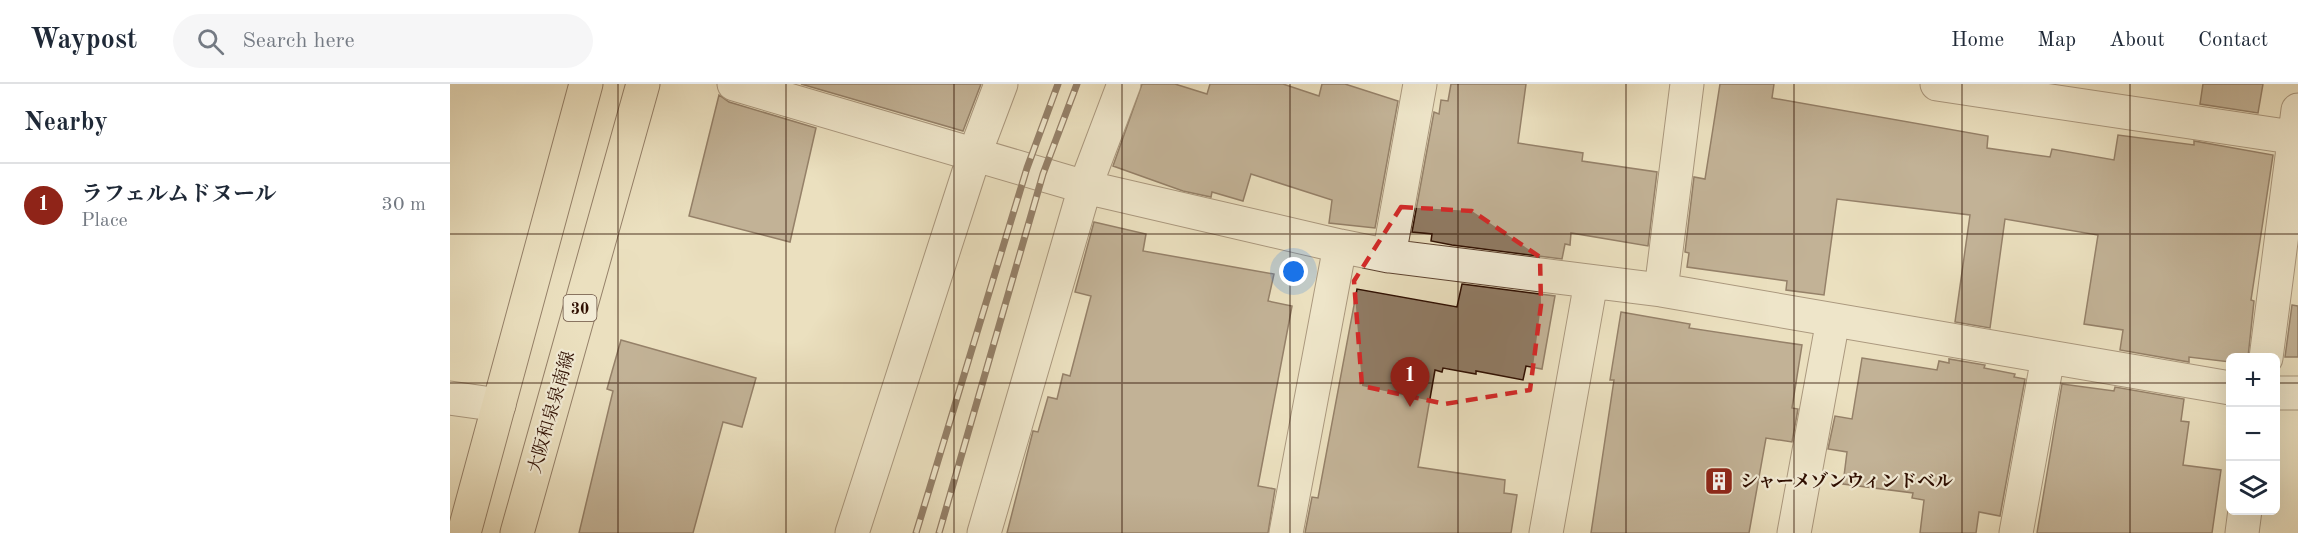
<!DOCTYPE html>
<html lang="en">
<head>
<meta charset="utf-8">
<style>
  body { margin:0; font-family:"Old Standard TT","Noto Serif JP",serif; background:#f6f6f7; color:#1f2937 }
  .controls { position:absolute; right:18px; bottom:18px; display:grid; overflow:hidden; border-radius:9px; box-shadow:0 6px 24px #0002 }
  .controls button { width:54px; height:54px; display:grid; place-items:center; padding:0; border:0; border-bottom:2px solid #e0e1e3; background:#fff; color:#1f2937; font:30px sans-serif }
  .you { position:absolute; left:844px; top:188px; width:21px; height:21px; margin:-15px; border:4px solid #fff; border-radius:50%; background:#1a73e8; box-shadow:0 0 0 9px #1a73e833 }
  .badge { display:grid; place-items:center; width:39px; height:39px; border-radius:50%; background:#8f2418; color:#fff; font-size:20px; font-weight:700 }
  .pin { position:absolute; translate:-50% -50px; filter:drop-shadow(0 2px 3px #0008) }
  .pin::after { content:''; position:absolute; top:32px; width:21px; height:18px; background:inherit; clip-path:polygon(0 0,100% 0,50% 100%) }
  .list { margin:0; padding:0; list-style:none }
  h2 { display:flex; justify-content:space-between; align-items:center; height:78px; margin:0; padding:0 24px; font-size:26px }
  h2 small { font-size:20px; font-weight:400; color:#747a83 }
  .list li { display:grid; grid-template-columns:39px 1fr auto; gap:18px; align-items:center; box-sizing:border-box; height:84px; padding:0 24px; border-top:2px solid #e0e1e3 }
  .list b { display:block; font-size:22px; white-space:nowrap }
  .list p { margin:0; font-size:20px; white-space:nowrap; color:#747a83 }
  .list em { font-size:20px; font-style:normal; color:#747a83 }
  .icon { flex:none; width:33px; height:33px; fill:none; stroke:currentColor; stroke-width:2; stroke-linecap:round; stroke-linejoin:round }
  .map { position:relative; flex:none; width:1848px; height:449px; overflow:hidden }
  header { display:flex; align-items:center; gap:36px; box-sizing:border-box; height:84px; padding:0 30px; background:#fff; border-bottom:2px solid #e0e1e3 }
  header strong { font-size:28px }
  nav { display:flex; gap:33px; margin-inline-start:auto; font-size:21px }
  .search { width:420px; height:54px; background:#f6f6f7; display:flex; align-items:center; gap:15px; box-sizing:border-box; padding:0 21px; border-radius:33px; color:#747a83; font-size:22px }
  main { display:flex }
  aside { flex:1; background:#fff }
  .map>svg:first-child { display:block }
</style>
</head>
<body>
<header>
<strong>Waypost</strong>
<div class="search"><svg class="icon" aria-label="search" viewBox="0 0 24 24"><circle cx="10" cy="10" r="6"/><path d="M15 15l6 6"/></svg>Search here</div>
<nav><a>Home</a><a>Map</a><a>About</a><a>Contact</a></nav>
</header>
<main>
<aside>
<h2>Nearby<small></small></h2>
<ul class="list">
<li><span class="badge">1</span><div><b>ラフェルムドヌール</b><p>Place</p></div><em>30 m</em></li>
</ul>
</aside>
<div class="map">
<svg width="1848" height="449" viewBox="0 0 1848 449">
  <rect width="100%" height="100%" fill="#ebe0bf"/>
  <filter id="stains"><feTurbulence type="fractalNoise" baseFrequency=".00333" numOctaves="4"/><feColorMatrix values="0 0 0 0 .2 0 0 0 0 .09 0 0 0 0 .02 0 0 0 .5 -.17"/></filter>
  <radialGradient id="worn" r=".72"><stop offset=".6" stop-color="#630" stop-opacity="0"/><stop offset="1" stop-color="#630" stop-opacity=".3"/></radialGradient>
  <!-- building -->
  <path fill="#907b64" stroke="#2e0e01" stroke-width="1.5" d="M351 0H531L513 47Z
    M692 0H725L757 10 760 0H833L869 12 872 0H895L948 17 925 144 879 139 882 116 801 90 793 117 762 108 761 113 733 107 663 82Z
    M1001 0H1076L1068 59 1133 69 1132 77 1207 88 1198 162 1121 149 1120 161 1115 160 1112 175 1002 161 981 157 982 150 962 148 984 28 989 30 991 16 998 17Z
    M1270 0H1324L1322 14 1538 52 1537 64 1600 73 1602 65 1664 76 1668 51 1744 61V57L1823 71 1801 216 1804 217 1798 273H1780V278L1739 273V278L1670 266 1673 246 1634 240 1648 151 1555 135 1540 244 1505 238 1520 131 1387 115 1374 211 1336 206 1337 197 1237 183 1239 169 1235 168 1244 93 1255 95Z
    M1753 0H1813L1808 29 1750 20Z
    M269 11 279 18 366 44 340 158 239 132Z
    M644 138 696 150 693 167 824 190 818 217 842 222 808 402 825 405 818 449H557L583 347 588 348 598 313 607 315 613 290 620 292 641 212 625 208Z
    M1012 200 1105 212 1092 285 1076 282 1073 296 1026 287V290L993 284 992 288 985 286 968 383 1055 396 1054 409 1067 411 1061 449H855L862 413 868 414 907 205 1007 223Z
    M1842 221 1848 222V273H1835Z
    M1171 228 1240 240 1239 244 1352 261 1342 324 1348 325 1342 358 1316 354 1299 449H1141L1164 296H1160Z
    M171 256 306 294 292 343 273 338 243 449H129L163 307 157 305Z
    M1412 274 1487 286 1489 277 1499 279V275L1535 281 1534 284 1565 290 1564 293 1575 295 1550 432 1529 428 1526 449H1470L1474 416 1462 414 1463 409 1393 400 1397 368 1378 365 1385 332 1402 335Z
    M1612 300 1664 307 1665 303 1734 315 1731 337 1739 338 1733 381 1771 386 1762 449H1587Z"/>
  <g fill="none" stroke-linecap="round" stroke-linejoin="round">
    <!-- street casing -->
    <g stroke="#5d4230" stroke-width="35">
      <path id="street" d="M284 0 635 103 890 162 939 172 1211 206 1780 304
        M1487 0 1848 54
        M939 172 970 0
        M1211 206 1237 0
        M1816 274 1848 26
        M1826 309H1848
        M0 314 49 321
        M402 449 525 69 551 0
        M534 449 635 103 674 0
        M836 449 890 162
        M1096 449 1141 198
        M1344 449 1383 236
        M1566 449 1598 273
        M1792 449 1795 426"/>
    </g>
    <!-- primary casing -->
    <g stroke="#2e0e01" stroke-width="35">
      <path id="primary" d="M14 449 136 0
        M67 449 193 0"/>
    </g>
    <!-- street -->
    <use href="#street" stroke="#f2ebd5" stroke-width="33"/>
    <!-- primary -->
    <use href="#primary" stroke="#ebe0bf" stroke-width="33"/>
    <!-- rail casing -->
    <g stroke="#2e0e01" stroke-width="7">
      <path id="rail" d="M466 449 577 84 608 0
        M489 449 593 90 627 0"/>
    </g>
    <!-- rail -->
    <use href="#rail" stroke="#f2ebd5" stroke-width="4.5" stroke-dasharray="14" stroke-linecap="butt"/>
  </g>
  <!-- marked area -->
  <path d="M0 0H1848V449H0ZM951 123 1022 127 1090 173 1091 221 1080 306 995 320 912 302 904 197Z" fill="#ebe0bf" fill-opacity=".55" fill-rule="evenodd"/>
  <path fill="none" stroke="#d62828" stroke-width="4.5" stroke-dasharray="12 8" stroke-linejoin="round" d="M951 123 1022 127 1090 173 1091 221 1080 306 995 320 912 302 904 197Z"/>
  <!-- grid -->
  <path fill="none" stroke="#2e0e01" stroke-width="1.5" stroke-opacity="0.55" d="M168 0V449M336 0V449M504 0V449M672 0V449M840 0V449M1008 0V449M1176 0V449M1344 0V449M1512 0V449M1680 0V449M0 150H1848M0 299H1780M1826 299H1848"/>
  <!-- icons -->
  <defs>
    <g id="building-square" transform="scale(1.5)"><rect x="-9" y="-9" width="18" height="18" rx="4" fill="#8f2418" stroke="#f2ebd5"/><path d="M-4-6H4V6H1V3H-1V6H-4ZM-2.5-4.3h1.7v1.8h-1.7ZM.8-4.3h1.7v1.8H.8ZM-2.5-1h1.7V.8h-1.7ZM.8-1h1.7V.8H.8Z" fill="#fff"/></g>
  </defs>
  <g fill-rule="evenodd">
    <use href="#building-square" x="1269" y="397"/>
  </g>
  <g text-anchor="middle" stroke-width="4.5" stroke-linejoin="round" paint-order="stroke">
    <!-- shield labels -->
    <rect fill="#f2ebd5" stroke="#695041" stroke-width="1.5" x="113.5" y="211" width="33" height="26" rx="4.5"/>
    <g font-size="16" font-weight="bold" fill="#2e0e01">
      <text x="130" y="230">30</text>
    </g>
    <!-- street labels -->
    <g font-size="18" fill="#2e0e01" stroke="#f2ebd5">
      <text transform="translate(101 328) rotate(-74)" y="6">大阪和泉泉南線</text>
    </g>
    <!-- poi labels -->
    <g font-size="18" font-weight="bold" fill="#2e0e01" stroke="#f2ebd5" text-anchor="start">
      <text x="1290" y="403">シャーメゾンウィンドベル</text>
    </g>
  </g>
  <rect width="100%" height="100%" filter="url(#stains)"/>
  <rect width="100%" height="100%" fill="url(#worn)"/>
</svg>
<div class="controls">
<button>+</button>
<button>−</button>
<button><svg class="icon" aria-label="layers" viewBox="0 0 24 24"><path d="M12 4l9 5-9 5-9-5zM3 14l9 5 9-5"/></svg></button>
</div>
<div class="you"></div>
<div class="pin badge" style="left:960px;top:323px">1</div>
</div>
</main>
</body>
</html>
